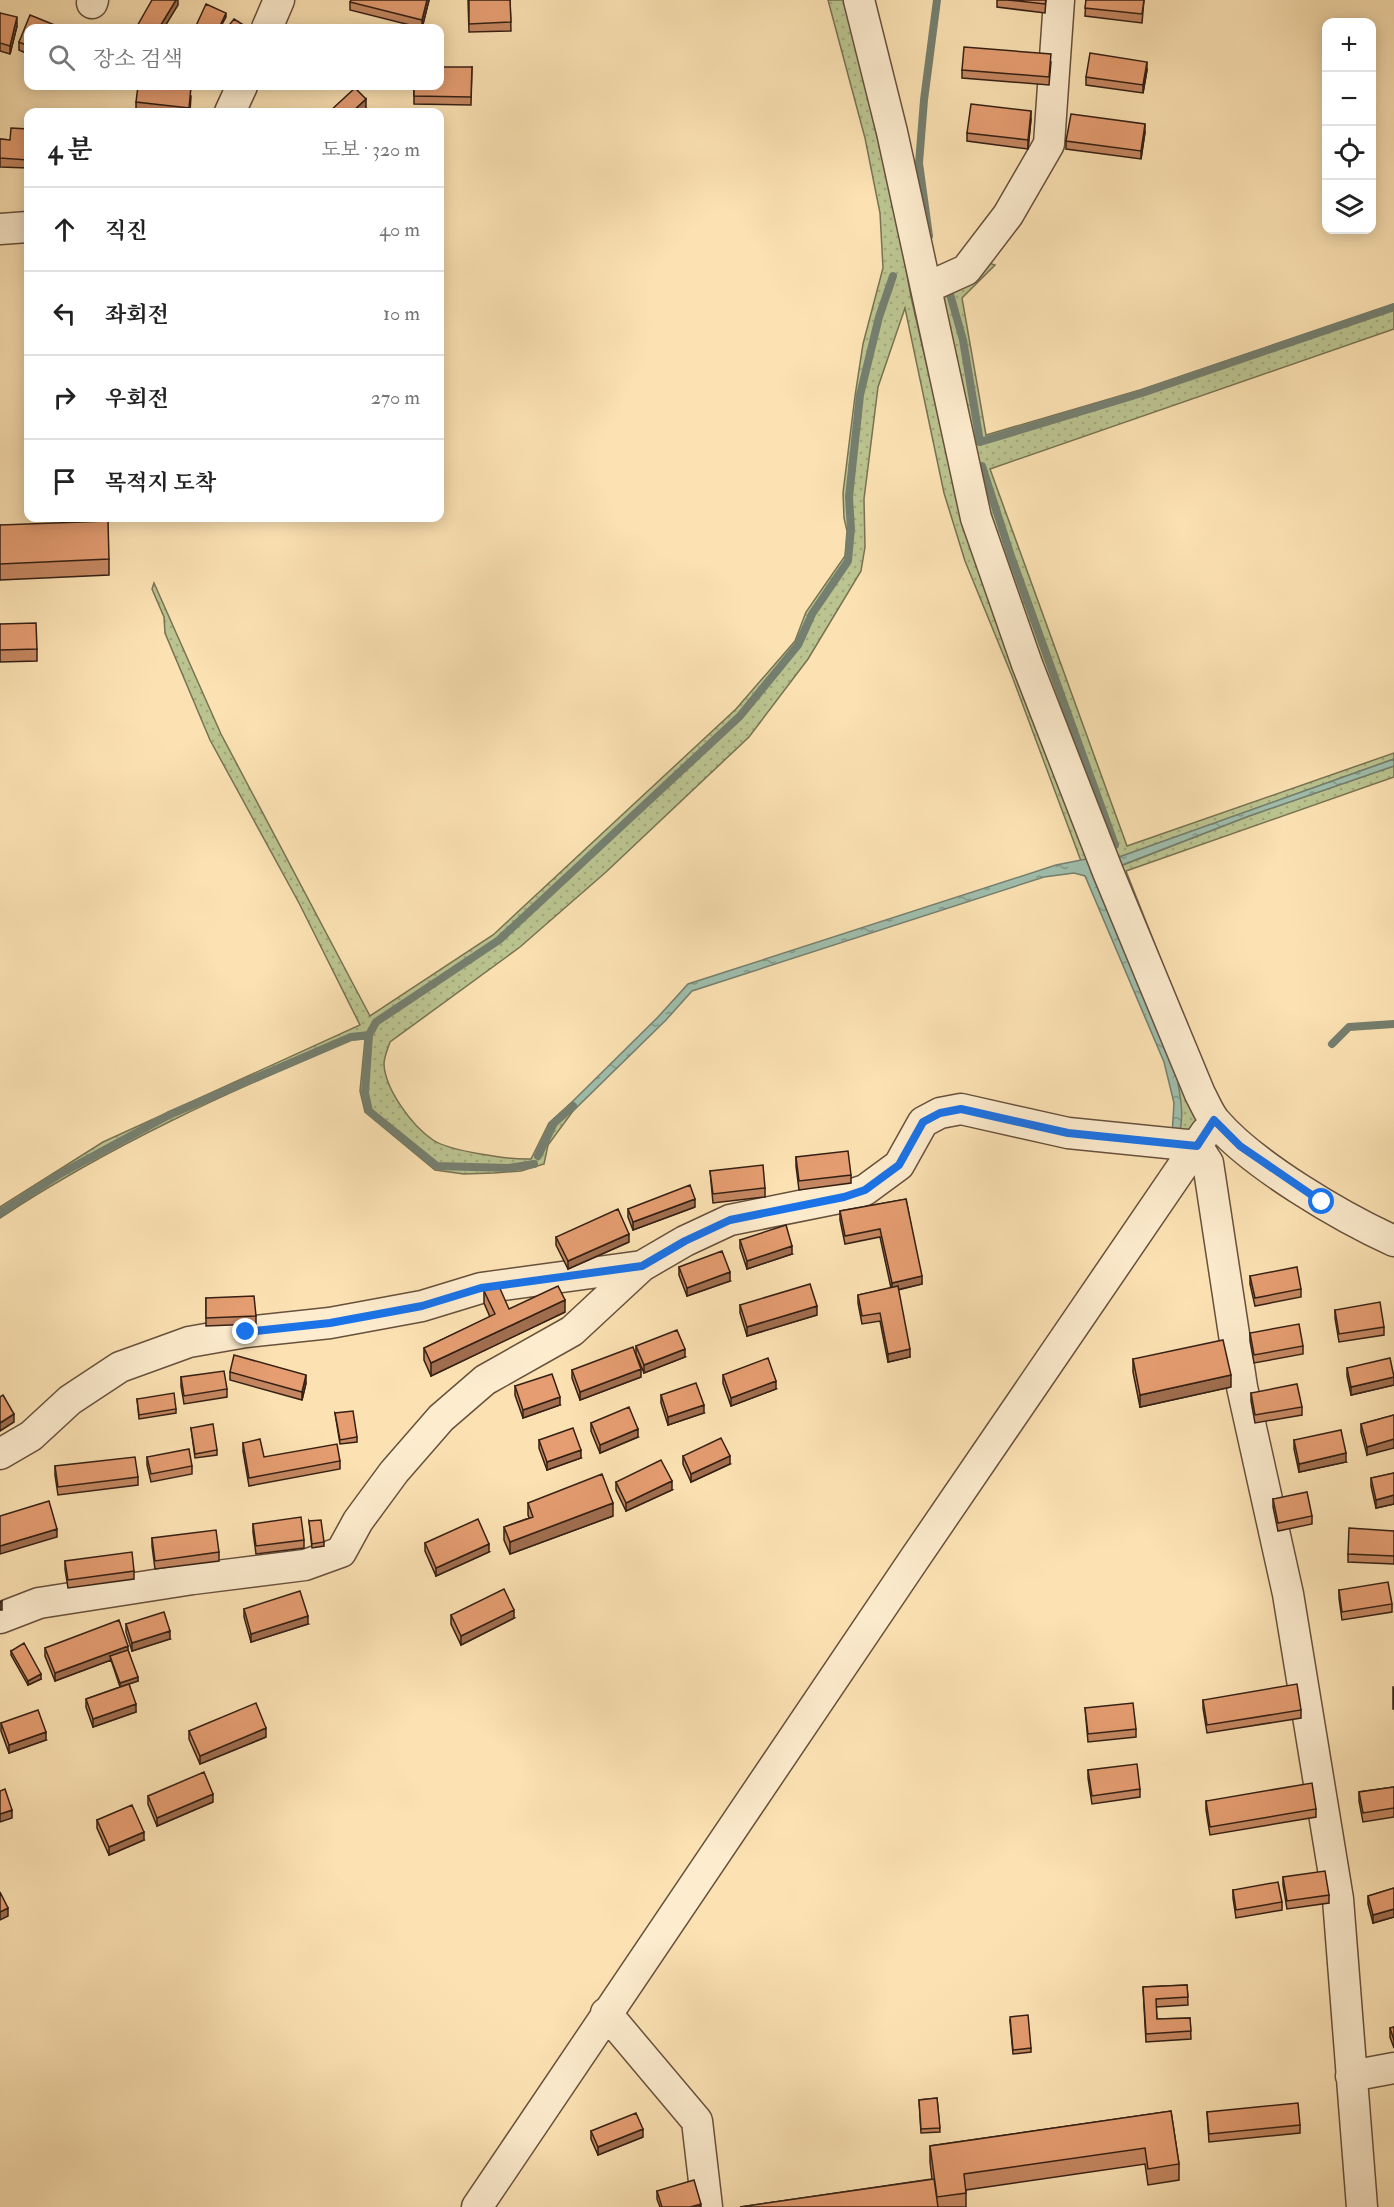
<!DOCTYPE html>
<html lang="ko">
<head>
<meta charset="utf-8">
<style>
  body { margin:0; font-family:"IM FELL Double Pica","Noto Serif KR",serif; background:#f6f6f6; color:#222 }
  .controls { position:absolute; right:18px; top:18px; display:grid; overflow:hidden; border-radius:12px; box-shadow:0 3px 15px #0003 }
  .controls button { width:54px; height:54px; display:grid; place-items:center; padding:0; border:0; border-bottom:2px solid #e0e0e0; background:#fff; color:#222; font:30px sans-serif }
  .stop { position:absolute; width:18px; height:18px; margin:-14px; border:4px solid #1a73e8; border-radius:50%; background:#fff }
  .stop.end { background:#1a73e8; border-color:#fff; box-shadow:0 2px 6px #0008 }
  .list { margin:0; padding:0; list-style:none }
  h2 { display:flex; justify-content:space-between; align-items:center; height:78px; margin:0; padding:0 24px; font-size:26px }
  h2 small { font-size:20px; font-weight:400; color:#767676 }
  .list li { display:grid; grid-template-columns:39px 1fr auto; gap:18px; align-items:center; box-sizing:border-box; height:84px; padding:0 24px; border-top:2px solid #e0e0e0 }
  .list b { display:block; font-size:22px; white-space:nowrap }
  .list em { font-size:20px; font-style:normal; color:#767676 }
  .icon { flex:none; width:33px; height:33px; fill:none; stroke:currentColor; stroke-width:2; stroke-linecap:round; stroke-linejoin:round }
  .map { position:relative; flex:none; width:1394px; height:2207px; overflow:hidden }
  .search { position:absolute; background:#fff; box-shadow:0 3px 15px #0003; left:24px; top:24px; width:420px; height:66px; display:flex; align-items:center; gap:15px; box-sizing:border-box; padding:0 21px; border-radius:12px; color:#767676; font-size:22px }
  .panel { position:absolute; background:#fff; box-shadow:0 3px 15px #0003; left:24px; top:108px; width:420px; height:414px; border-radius:12px }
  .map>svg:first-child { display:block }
</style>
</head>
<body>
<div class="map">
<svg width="1394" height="2207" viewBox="0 0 1394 2207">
  <defs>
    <pattern id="grass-dots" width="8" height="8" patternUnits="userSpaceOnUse" patternTransform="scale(1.5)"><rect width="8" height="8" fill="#bbc490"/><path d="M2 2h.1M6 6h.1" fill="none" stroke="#a1a87b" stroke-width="1.8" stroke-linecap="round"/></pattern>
    <pattern id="water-ripples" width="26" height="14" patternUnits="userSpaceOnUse" patternTransform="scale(1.5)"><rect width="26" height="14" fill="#9fbeac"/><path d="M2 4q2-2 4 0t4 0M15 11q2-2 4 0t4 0" fill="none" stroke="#829a8b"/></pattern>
  </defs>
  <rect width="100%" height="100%" fill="#fce2b3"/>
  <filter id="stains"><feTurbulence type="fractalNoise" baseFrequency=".00333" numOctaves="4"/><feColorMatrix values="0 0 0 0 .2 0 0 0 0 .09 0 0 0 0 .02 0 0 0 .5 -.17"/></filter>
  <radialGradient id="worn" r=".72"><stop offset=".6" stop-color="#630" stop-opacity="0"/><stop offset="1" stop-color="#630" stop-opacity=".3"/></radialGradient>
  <!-- grass -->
  <path fill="url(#grass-dots)" stroke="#787252" stroke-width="1.5" d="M828 0H845L899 230 911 297 945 444 1204 1113 1197 1130 1180 1131 1161 1037 1091 872 1092 862 1081 861 1012 676 965 561 944 493 905 308 878 387 864 499 865 547 861 571 808 659 749 737 606 872 520 947 390 1042C388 1048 384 1057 384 1064 385 1089 412 1126 433 1140 449 1151 511 1160 531 1159L549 1123 572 1102 566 1112 573 1111 548 1145 544 1164 521 1171 494 1173 464 1174 435 1170 365 1112 360 1091 365 1039 351 1040C228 1092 112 1144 0 1218V1207L103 1142 360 1025 299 903 210 740 165 633 164 617 152 589 154 583 221 734 370 1016 493 935 736 709 795 641 806 612 845 556 847 531 844 518 843 493 855 396 863 344 883 268 880 213 865 138Z
    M983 261 995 265 962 298 986 435 1140 390 1394 304V329L990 469 1127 846 1394 753V759L1120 857 1123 865 1249 816 1394 766V777L1126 871 1211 1086 1227 1113 1246 1132 1369 1222 1221 1115 1112 856 979 488 940 294Z"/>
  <!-- water -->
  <path fill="url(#water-ripples)" stroke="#757f6f" stroke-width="1.5" d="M1394 759V766L1249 816 1122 865 1119 857Z
    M1086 859 1092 862 1091 872 1177 1077C1180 1096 1184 1112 1180 1131L1172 1135 1174 1103 1164 1062 1085 876 1074 873 1044 877 692 991 666 1020 573 1111 566 1113 572 1102 658 1017 688 984 1056 865Z"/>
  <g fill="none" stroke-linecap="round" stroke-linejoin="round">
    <!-- stream -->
    <path stroke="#757f6f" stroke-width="8" d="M929 236 919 163 924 100 937 0
      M948 287 963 340 980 442 1142 393 1394 307
      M982 466 1011 556 1115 845
      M369 1035 365 1093 369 1111 437 1166 508 1168 534 1164
      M1332 1044 1349 1027 1394 1024
      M538 1156 554 1123 573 1106
      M0 1213 60 1174 169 1115 351 1037 369 1035 376 1022 499 940 740 716 798 645 812 614 848 561 851 529 849 497 860 395 879 317 893 276"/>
    <!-- minor casing -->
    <g stroke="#67503c" stroke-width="33">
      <path id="minor" d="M859 0 892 132 976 518 1027 664 1108 872 1200 1094C1205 1103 1209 1114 1216 1122 1253 1165 1341 1217 1394 1241
        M92 3 93 0
        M267 28 279 0
        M230 112 242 86
        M0 229 28 227
        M926 288 966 270 1008 215 1049 144 1059 0
        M0 1454 31 1436 70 1400 120 1367 189 1342 246 1332 330 1323 422 1306 481 1288 642 1266
        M0 1618 39 1603 193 1579 305 1565 341 1552 358 1521 394 1472 441 1418 485 1380 572 1331 642 1266 685 1241 730 1220 844 1197 865 1190 899 1165 923 1122 940 1113 961 1109 1068 1133 1197 1146 1208 1163 1242 1387 1288 1594 1338 1899 1362 2207
        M606 2013 697 2121 707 2207
        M1351 2076 1394 2068
        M477 2207 913 1561 1206 1132"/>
    </g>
    <!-- minor -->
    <use href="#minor" stroke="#fdecce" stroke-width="30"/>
  </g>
  <!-- wall -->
  <path fill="#c58761" stroke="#352014" stroke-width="1.5" d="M429 0 422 28 350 10V2Z
    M468 0H510L511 31 469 32Z
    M997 0H1046L1045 13 997 7Z
    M1086 0H1144L1142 23 1085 16Z
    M0 13 17 26 10 54 0 51Z
    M28 28V54L19 50V42Z
    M1051 62 1049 85 962 78V70Z
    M472 67 471 105 414 104V86Z
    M1147 70 1143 93 1086 85V77Z
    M191 96 190 112H154L136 111V102Z
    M1031 119 1028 149 967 141V133Z
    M28 129V168L0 167V139L10 140Z
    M1145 132 1141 159 1066 149V141Z
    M0 525 109 559V575L0 580Z
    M0 624 37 649V661L0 662Z
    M796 1157 851 1175V1183L799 1190 796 1166Z
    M710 1171 765 1188V1197L713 1203Z
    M906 1199 922 1284 898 1290 910 1357 888 1362 880 1321 862 1324 858 1303V1295L891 1288 880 1237 845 1244 840 1220V1211Z
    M695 1207 633 1230 628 1217V1209Z
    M556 1237 629 1242 568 1269 556 1245Z
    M740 1240 792 1254 747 1269 740 1248Z
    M679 1267 730 1281 687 1296 679 1275Z
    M1250 1276 1301 1289V1297L1255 1306 1250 1284Z
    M484 1291 509 1309 565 1312 431 1376 424 1360V1348L490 1317 484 1303Z
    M206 1298 256 1316V1324L206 1326Z
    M740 1305 817 1315 747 1336 740 1313Z
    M1335 1310 1384 1327V1335L1339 1342 1335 1318Z
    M1250 1333 1303 1346V1354L1254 1363 1250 1341Z
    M636 1346 685 1357 644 1373 636 1354Z
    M1133 1359 1231 1387 1140 1407 1133 1372Z
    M1347 1368 1394 1385 1351 1395 1347 1376Z
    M572 1370 641 1377 580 1400 572 1378Z
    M230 1372 306 1383 302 1400 230 1380Z
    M723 1375 776 1389 731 1406 723 1383Z
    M181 1377 227 1389V1397L184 1404 181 1386Z
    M515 1386 560 1405 523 1418 515 1395Z
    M1251 1393 1302 1407V1415L1255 1423 1251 1401Z
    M661 1395 704 1413 668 1425 661 1403Z
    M137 1399 176 1409V1413L139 1419Z
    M335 1413 357 1437V1442L340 1444Z
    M1394 1415 1367 1455 1361 1432V1424Z
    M591 1423 638 1437 600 1453 591 1431Z
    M191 1428 217 1450V1455L195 1458Z
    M539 1440 581 1458 547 1470 539 1448Z
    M1294 1440 1346 1462 1299 1472 1294 1449Z
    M243 1443 264 1457 340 1461V1469L249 1486 243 1451Z
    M683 1456 730 1464 691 1482 683 1464Z
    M147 1457 192 1466V1474L151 1482 147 1465Z
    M55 1466 138 1477V1485L58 1495 55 1475Z
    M1394 1473V1504L1376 1508 1371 1486V1478Z
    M616 1482 672 1490 626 1511 616 1490Z
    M1273 1499 1312 1516V1524L1278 1531 1273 1507Z
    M528 1503 613 1516 510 1554 504 1540V1527L529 1518 528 1515Z
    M309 1521 324 1542V1546L312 1548Z
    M253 1524 304 1540V1548L256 1554 253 1532Z
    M1394 1531V1564L1348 1562V1554Z
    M152 1538 219 1552V1561L155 1569 152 1546Z
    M425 1543 489 1552 436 1576 425 1551Z
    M65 1561 134 1571V1579L68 1588 65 1569Z
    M1339 1590 1392 1604V1612L1342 1620 1339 1598Z
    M244 1609 308 1624 251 1642 244 1617Z
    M451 1615 514 1618 461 1645 451 1624Z
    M126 1624 170 1639 132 1651 126 1632Z
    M45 1648 128 1650 138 1681 129 1684 136 1712 93 1727 86 1707V1699L120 1687 111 1660 55 1681 45 1656Z
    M11 1651 41 1679 28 1685 11 1655Z
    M1203 1700 1301 1710V1718L1207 1733 1203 1708Z
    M1085 1708 1136 1729V1737L1088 1742Z
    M1 1723 46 1740 9 1753 1 1731Z
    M189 1731 266 1737 200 1764 189 1739Z
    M1088 1770 1140 1789V1797L1092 1804 1088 1778Z
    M1394 1787V1817L1363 1822 1359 1801V1792Z
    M148 1796 213 1802 157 1826 148 1804Z
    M1206 1801 1316 1809V1817L1210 1835 1206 1810Z
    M97 1820 144 1840 109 1855 97 1828Z
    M1283 1877 1329 1895V1903L1287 1909 1283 1885Z
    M1394 1888V1917L1373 1923 1368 1904V1896Z
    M1233 1890 1282 1902V1910L1236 1918 1233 1898Z
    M1187 1985 1188 2005 1156 2007 1157 2019 1190 2018 1191 2039 1146 2042 1143 1987Z
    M1010 2021 1031 2048V2052L1013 2054Z
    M1394 2027V2048L1390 2037V2028Z
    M937 2098 940 2132 921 2133 919 2100Z
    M1171 2111 1179 2164V2180L1148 2185 1145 2164 966 2190V2207H740L932 2179 930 2162V2146Z
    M1207 2112 1300 2125V2133L1209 2142Z
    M591 2131 643 2137 598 2155 591 2139Z
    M657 2191 701 2207H660L657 2199Z"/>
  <!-- shaded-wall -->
  <path fill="#a06e4f" stroke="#352014" stroke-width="1.5" d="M176 0H178V5L164 28H159Z
    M427 0H429L422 28V20Z
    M226 13V17L220 28H219Z
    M17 17V26L10 54V46Z
    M1147 62V70L1143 93V85Z
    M366 99V108L361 112H352Z
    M1031 111V119L1028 149V140Z
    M1145 124V132L1141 159V151Z
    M695 1199V1207L633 1230V1222Z
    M629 1234V1242L568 1269V1261Z
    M792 1246V1254L747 1269V1261Z
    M730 1272V1281L687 1296V1288Z
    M922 1276V1284L892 1291V1283Z
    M565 1300V1312L431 1376V1363Z
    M817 1306V1315L747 1336V1327Z
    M685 1349V1357L644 1373V1365Z
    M910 1349V1357L888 1362V1354Z
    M641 1369V1377L580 1400V1392Z
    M306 1375V1383L302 1400V1392Z
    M1231 1375V1387L1140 1407V1395Z
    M1394 1377V1385L1351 1395V1387Z
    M776 1381V1389L731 1406V1398Z
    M560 1397V1405L523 1418V1410Z
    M704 1405V1413L668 1425V1417Z
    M14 1414V1422L0 1431V1423Z
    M638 1429V1437L600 1453V1445Z
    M1394 1439V1448L1367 1455V1447Z
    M581 1450V1458L547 1470V1462Z
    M1346 1453V1462L1299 1472V1464Z
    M730 1456V1464L691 1482V1474Z
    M672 1481V1490L626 1511V1503Z
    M1394 1495V1504L1376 1508V1500Z
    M613 1503V1516L510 1554V1542Z
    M57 1529V1537L0 1554V1546Z
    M489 1544V1552L436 1576V1568Z
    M2 1601V1610H0V1602Z
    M514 1610V1618L461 1645V1636Z
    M308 1616V1624L251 1642V1634Z
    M170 1631V1639L132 1651V1643Z
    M128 1646V1654L110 1656 111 1660 55 1681V1673Z
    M41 1674V1679L28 1685V1681Z
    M138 1677V1681L120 1687V1683Z
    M136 1704V1712L93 1727V1719Z
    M266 1728V1737L200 1764V1756Z
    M46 1732V1740L9 1753V1745Z
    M213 1794V1802L157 1826V1818Z
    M12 1810V1818L0 1822V1814Z
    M144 1832V1840L109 1855V1847Z
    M8 1908V1916L0 1920V1912Z
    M1394 1909V1917L1373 1923V1915Z
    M643 2129V2137L598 2155V2147Z
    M701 2204V2207H690Z"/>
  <!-- building -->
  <path fill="#e59d71" stroke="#352014" stroke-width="1.5" d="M152 0H176L159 28H136Z
    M351 0H427L422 20 350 2Z
    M469 0H510L511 22 469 24Z
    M1008 0H1046L1045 4Z
    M1086 0H1144L1142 14 1085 8Z
    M206 4 226 13 219 28H195Z
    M0 13 17 17 10 46 0 43Z
    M30 15 62 28H28V46L19 42Z
    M234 19 245 26 243 28H227Z
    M964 47 1051 54 1049 77 962 70Z
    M1090 53 1147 62 1143 85 1086 77Z
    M440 67H472L471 97 414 96V86H440Z
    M138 86H175L191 87 189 108 136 102Z
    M355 88 366 99 352 112H329Z
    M971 104 1031 111 1028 140 967 133Z
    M1071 114 1145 124 1141 151 1066 141Z
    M11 128 28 129V160L0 158V139L10 140Z
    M108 521 109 559 0 564V525Z
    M36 623 37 649 0 650V624Z
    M848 1151 851 1175 799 1181 796 1157Z
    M763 1165 765 1188 713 1194 710 1171Z
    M690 1185 695 1199 633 1222 628 1209Z
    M906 1199 922 1276 892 1283 880 1229 845 1236 840 1211Z
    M618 1209 629 1234 568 1261 556 1237Z
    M786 1225 792 1246 747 1261 740 1240Z
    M722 1251 730 1272 687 1288 679 1267Z
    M1297 1267 1301 1289 1255 1298 1250 1276Z
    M498 1284 509 1309 558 1286 565 1300 431 1363 424 1348 495 1314 484 1291Z
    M810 1284 817 1306 747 1327 740 1305Z
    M898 1286 910 1349 888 1354 880 1313 862 1316 858 1295Z
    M254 1296 256 1316 206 1318V1298Z
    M1380 1302 1384 1327 1339 1334 1335 1310Z
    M1299 1324 1303 1346 1254 1355 1250 1333Z
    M677 1330 685 1349 644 1365 636 1346Z
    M1223 1340 1231 1375 1140 1395 1133 1359Z
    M633 1347 641 1369 580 1392 572 1370Z
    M234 1355 306 1375 302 1392 230 1372Z
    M768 1358 776 1381 731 1398 723 1375Z
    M1390 1358 1394 1377 1351 1387 1347 1368Z
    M224 1371 227 1389 184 1396 181 1377Z
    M552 1374 560 1397 523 1410 515 1386Z
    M696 1383 704 1405 668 1417 661 1395Z
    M1297 1384 1302 1407 1255 1415 1251 1393Z
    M174 1393 176 1409 139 1415 137 1399Z
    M3 1395 14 1414 0 1423V1397Z
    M629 1407 638 1429 600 1445 591 1423Z
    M353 1411 357 1437 340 1440 335 1413Z
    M1394 1415V1439L1367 1447 1361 1424Z
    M213 1424 217 1450 195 1454 191 1428Z
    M573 1428 581 1450 547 1462 539 1440Z
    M1341 1430 1346 1453 1299 1464 1294 1440Z
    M721 1438 730 1456 691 1474 683 1456Z
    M260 1439 264 1457 337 1444 340 1461 249 1478 243 1443Z
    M189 1449 192 1466 151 1474 147 1457Z
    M135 1457 138 1477 58 1487 55 1466Z
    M661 1460 672 1481 626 1503 616 1482Z
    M1394 1473V1495L1376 1500 1371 1478Z
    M602 1474 613 1503 510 1542 504 1527 533 1517 528 1503Z
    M1307 1492 1312 1516 1278 1523 1273 1499Z
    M49 1501 57 1529 0 1546V1516Z
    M301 1517 304 1540 256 1546 253 1524Z
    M478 1519 489 1544 436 1568 425 1543Z
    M321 1520 324 1542 312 1544 309 1521Z
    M1349 1528 1394 1531V1556L1348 1554Z
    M216 1530 219 1552 155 1561 152 1538Z
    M132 1552 134 1571 68 1580 65 1561Z
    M1388 1582 1392 1604 1342 1612 1339 1590Z
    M504 1589 514 1610 461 1636 451 1615Z
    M300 1591 308 1616 251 1634 244 1609Z
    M164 1612 170 1631 132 1643 126 1624Z
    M119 1620 128 1646 55 1673 45 1648Z
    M24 1643 41 1674 28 1681 11 1651Z
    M128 1650 138 1677 120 1683 110 1656Z
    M129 1684 136 1704 93 1719 86 1699Z
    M1297 1684 1301 1710 1207 1725 1203 1700Z
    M1393 1687H1394V1709H1393Z
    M256 1703 266 1728 200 1756 189 1731Z
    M1133 1703 1136 1729 1088 1734 1085 1708Z
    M38 1710 46 1732 9 1745 1 1723Z
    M1137 1764 1140 1789 1092 1796 1088 1770Z
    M204 1772 213 1794 157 1818 148 1796Z
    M1312 1783 1316 1809 1210 1827 1206 1801Z
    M1394 1787V1808L1363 1813 1359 1792Z
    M5 1789 12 1810 0 1814V1791Z
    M132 1805 144 1832 109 1847 97 1820Z
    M1325 1871 1329 1895 1287 1901 1283 1877Z
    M1278 1882 1282 1902 1236 1910 1233 1890Z
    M1394 1888V1909L1373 1915 1368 1896Z
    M0 1892 8 1908 0 1912Z
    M1187 1985 1188 1997 1156 1999 1157 2019 1190 2018 1191 2031 1146 2034 1143 1987Z
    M1028 2015 1031 2048 1013 2050 1010 2017Z
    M1394 2027V2040L1390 2028Z
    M937 2098 940 2128 921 2129 919 2100Z
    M1298 2103 1300 2125 1209 2134 1207 2112Z
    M1171 2111 1179 2164 1148 2169 1145 2148 964 2174 966 2193 937 2197 930 2146Z
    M636 2113 643 2129 598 2147 591 2131Z
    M934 2179 938 2207H740Z
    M694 2180 701 2204 690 2207H662L657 2191Z"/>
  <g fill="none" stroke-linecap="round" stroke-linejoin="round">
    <!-- route -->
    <path stroke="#1a73e8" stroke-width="8" d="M246 1332 330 1323 422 1306 481 1288 642 1266 685 1241 730 1220 844 1197 865 1190 899 1165 923 1122 940 1113 961 1109 1068 1133 1197 1146 1214 1120 1240 1146 1322 1202"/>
  </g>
  <rect width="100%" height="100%" filter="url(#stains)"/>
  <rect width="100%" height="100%" fill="url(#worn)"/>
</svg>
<div class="controls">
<button>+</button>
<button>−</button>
<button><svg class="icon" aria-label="locate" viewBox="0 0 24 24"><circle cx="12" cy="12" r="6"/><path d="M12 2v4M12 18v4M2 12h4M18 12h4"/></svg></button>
<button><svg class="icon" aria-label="layers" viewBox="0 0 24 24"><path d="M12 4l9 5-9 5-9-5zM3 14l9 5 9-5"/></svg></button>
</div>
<div class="stop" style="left:1322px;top:1202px"></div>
<div class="stop end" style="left:246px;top:1332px"></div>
<div class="search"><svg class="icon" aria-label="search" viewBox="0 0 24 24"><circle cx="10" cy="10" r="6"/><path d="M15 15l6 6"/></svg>장소 검색</div>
<section class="panel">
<h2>4 분<small>도보 · 320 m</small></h2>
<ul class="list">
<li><svg class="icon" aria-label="ahead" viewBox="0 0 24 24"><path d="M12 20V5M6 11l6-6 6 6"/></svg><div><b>직진</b></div><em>40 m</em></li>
<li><svg class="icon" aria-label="left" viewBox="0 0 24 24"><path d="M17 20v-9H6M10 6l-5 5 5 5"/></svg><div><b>좌회전</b></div><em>10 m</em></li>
<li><svg class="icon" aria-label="right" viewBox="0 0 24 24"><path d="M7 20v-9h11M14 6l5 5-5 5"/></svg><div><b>우회전</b></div><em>270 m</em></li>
<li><svg class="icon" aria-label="arrive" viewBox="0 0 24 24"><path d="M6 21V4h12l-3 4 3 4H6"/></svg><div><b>목적지 도착</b></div></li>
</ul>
</section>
</div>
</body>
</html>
